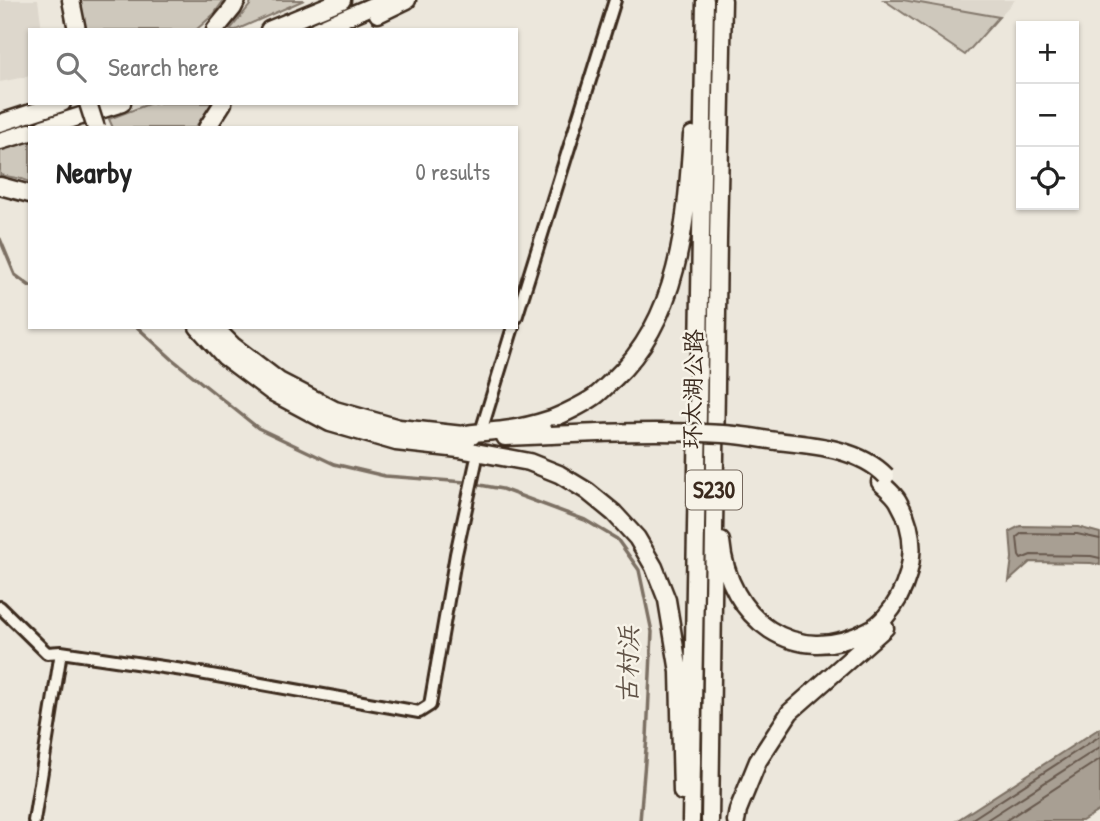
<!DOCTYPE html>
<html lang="en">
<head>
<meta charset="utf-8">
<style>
  body { margin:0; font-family:"Patrick Hand","LXGW WenKai TC",sans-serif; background:#f6f6f6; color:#222 }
  .controls { position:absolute; right:21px; top:21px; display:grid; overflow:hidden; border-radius:0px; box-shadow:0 2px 5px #0004 }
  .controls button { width:63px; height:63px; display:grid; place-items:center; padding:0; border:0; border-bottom:2px solid #e0e0e0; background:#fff; color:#222; font:35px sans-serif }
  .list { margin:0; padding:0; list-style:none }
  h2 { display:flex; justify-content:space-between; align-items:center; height:91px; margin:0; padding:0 28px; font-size:30px }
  h2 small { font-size:23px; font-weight:400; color:#767676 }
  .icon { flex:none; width:38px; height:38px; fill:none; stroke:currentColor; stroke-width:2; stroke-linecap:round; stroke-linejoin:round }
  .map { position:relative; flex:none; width:1100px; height:821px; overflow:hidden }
  .search { position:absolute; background:#fff; box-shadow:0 2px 5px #0004; left:28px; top:28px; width:490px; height:77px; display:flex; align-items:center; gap:18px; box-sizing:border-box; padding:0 24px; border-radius:0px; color:#767676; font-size:26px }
  .panel { position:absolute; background:#fff; box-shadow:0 2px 5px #0004; left:28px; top:126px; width:490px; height:203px; border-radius:0px }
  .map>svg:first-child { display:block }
</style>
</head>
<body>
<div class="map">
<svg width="1100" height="821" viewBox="0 0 1100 821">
  <rect width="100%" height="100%" fill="#ece7dc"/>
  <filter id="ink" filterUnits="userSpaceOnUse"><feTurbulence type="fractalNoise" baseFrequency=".0143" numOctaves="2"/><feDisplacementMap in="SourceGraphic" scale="14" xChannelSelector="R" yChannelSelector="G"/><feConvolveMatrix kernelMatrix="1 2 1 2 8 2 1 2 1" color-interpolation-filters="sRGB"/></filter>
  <g filter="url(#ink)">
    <!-- built -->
    <path fill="#ddd7cc" d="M0 0H38L42 30H30V76L0 82Z
      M903 0H1015L999 17Z"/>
    <!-- green -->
    <path fill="#cec8bc" stroke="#84796d" stroke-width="2" d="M79 0H224L214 14 196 30H85Z
      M251 0H304L236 30H230L250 5Z
      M884 0H903L999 17 965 55Z
      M151 103H212L195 128H113L109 119Z
      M30 140V182L22 179 0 175V148Z"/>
    <!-- water -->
    <path fill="#a89f93" stroke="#7c7064" stroke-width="2" d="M1020 526 1078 527 1100 533V565L1091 563 1030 562 1009 581 1012 558 1010 531Z
      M1100 728V810L1082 821H956Z"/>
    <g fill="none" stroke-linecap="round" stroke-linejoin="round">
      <!-- shore -->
      <path stroke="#67594d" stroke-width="2" d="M1100 539 1077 534 1022 533 1017 537 1019 556 1021 559 1031 555 1091 556 1100 558
        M969 821 1100 736
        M985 821 1100 747
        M1005 821 1100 759"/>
      <!-- stream -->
      <path stroke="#7c7064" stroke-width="3.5" d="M0 239 15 275 30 286
        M137 327 172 359 258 428 334 464 385 476 465 482
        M480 485 502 489 585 520 617 539 639 570 652 632 647 737 640 821"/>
      <!-- minor casing -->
      <g stroke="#3b2a1e" stroke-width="16">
        <path id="minor" d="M516 318 615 0
          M483 425 513 327
          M0 607 47 653 61 652 183 670 419 712 430 705 456 554 476 462
          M34 821 61 652"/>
      </g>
      <!-- highway casing -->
      <g stroke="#3b2a1e" stroke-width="21">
        <path id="highway" d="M71 0 77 30
          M378 14 407 0
          M215 30 233 8 237 0
          M269 30 342 0
          M316 30 386 0
          M0 123 62 103
          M43 128 122 103
          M207 128 223 103
          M0 141 30 132
          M0 186 30 194
          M198 327 224 356 272 392 330 423 396 442 459 449 529 462 559 474 587 491 614 513 637 538 654 567 667 600 679 672 682 792
          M214 327 232 345 279 381 335 410 399 428 472 436
          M461 435C475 432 489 432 504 430 519 428 536 424 551 419 562 415 584 404 594 397 601 392 607 385 614 379 681 316 686 221 692 135
          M505 437 551 435
          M721 541C728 619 795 670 869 630 881 624 892 610 898 599 915 567 917 533 898 501 894 494 886 488 880 482
          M691 821 705 0
          M710 821 718 239 723 0
          M736 821 738 810 758 761 790 712 885 628"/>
      </g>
      <!-- minor -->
      <use href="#minor" stroke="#f7f3e8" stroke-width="10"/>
      <!-- highway -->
      <use href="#highway" stroke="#f7f3e8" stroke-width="16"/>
      <!-- highway-bridge casing -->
      <g stroke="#3b2a1e" stroke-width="21" stroke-linecap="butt">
        <path id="highway-bridge" d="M88 103 96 128
          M551 435C608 432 666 430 723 434 740 435 758 438 776 441 812 445 859 448 886 476"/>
      </g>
      <!-- highway-bridge -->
      <use href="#highway-bridge" stroke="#f7f3e8" stroke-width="16"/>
    </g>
  </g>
  <g text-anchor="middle" stroke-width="5" stroke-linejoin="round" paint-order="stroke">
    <!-- shield labels -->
    <rect fill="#f7f3e8" stroke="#73665b" stroke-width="2" x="686" y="470.5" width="56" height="39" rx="5"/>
    <g font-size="23" font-weight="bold" fill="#3b2a1e">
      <text x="714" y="498">S230</text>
    </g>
    <!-- street labels -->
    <g font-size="24" fill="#3b2a1e" stroke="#f7f3e8">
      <text transform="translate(693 389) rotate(-89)" y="8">环太湖公路</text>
    </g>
    <!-- water labels -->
    <g font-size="26" font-style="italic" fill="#615347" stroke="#f7f3e8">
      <text transform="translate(628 665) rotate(-89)" y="9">古村浜</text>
    </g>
  </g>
</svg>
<div class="controls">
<button>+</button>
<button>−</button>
<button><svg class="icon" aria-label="locate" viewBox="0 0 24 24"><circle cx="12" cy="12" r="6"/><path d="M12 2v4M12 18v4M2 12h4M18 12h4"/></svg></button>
</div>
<div class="search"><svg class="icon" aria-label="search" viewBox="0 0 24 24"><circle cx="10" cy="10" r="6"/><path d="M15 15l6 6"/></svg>Search here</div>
<section class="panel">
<h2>Nearby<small>0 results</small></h2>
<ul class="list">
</ul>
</section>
</div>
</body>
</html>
